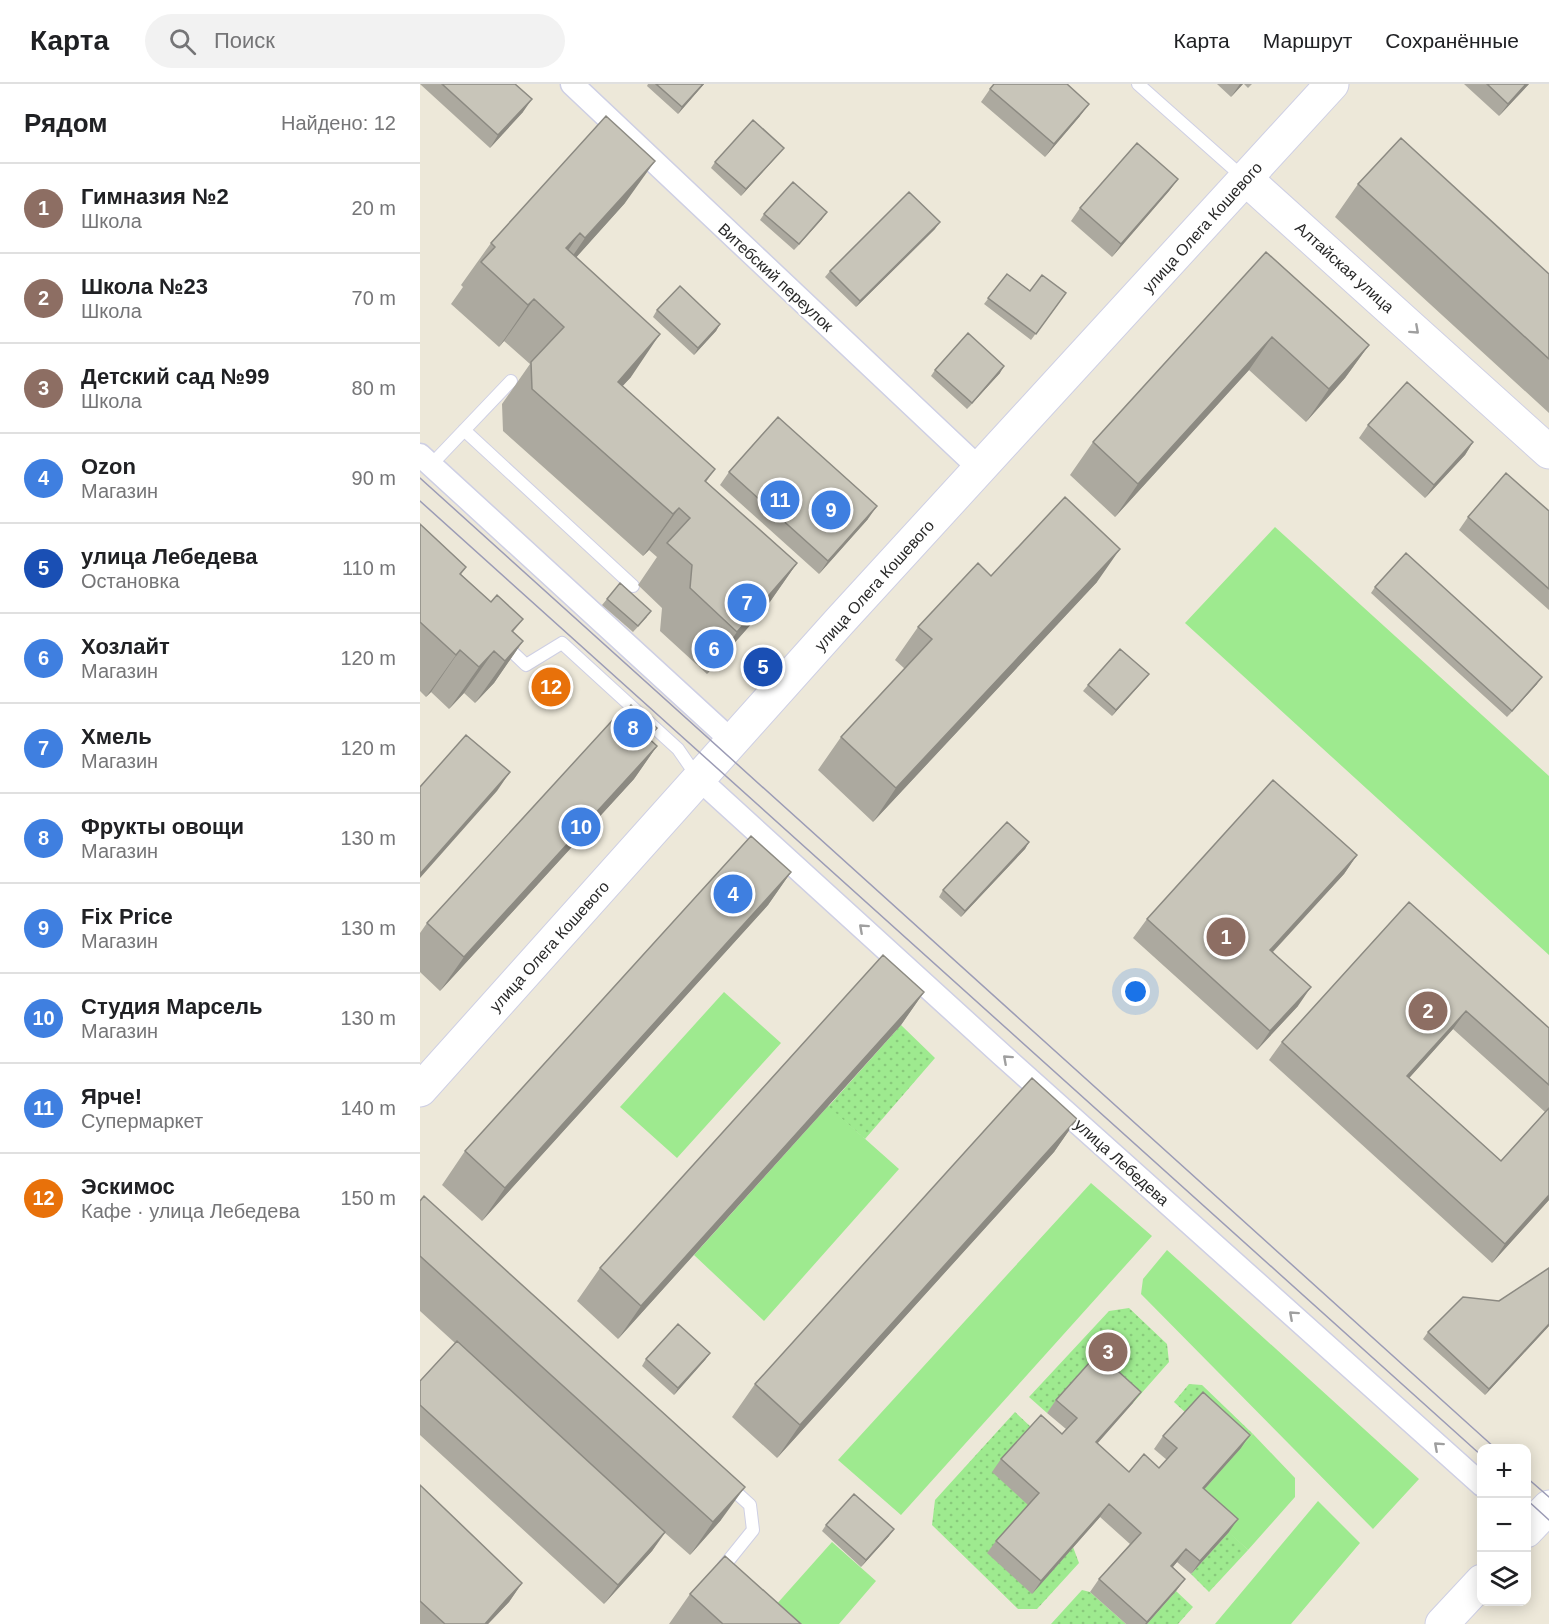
<!DOCTYPE html>
<html lang="ru">
<head>
<meta charset="utf-8">
<style>
  body { margin:0; font-family:Arial,sans-serif; background:#f2f2f2; color:#202124 }
  .controls { position:absolute; right:18px; bottom:18px; display:grid; overflow:hidden; border-radius:12px; box-shadow:0 3px 15px #0003 }
  .controls button { width:54px; height:54px; display:grid; place-items:center; padding:0; border:0; border-bottom:2px solid #e0e0e0; background:#fff; color:#202124; font:30px sans-serif }
  .you { position:absolute; left:716px; top:908px; width:21px; height:21px; margin:-15px; border:4px solid #fff; border-radius:50%; background:#1a73e8; box-shadow:0 0 0 9px #1a73e833 }
  .badge { display:grid; place-items:center; width:39px; height:39px; border-radius:50%; background:#b45309; color:#fff; font-size:20px; font-weight:700 }
  .pin { position:absolute; translate:-50% -50%; border:3px solid #fff; box-shadow:0 2px 6px #0006 }
  .list { margin:0; padding:0; list-style:none }
  h2 { display:flex; justify-content:space-between; align-items:center; height:78px; margin:0; padding:0 24px; font-size:26px }
  h2 small { font-size:20px; font-weight:400; color:#757577 }
  .list li { display:grid; grid-template-columns:39px 1fr auto; gap:18px; align-items:center; box-sizing:border-box; height:90px; padding:0 24px; border-top:2px solid #e0e0e0 }
  .list b { display:block; font-size:22px; white-space:nowrap }
  .list p { margin:0; font-size:20px; white-space:nowrap; color:#757577 }
  .list em { font-size:20px; font-style:normal; color:#757577 }
  .icon { flex:none; width:33px; height:33px; fill:none; stroke:currentColor; stroke-width:2; stroke-linecap:round; stroke-linejoin:round }
  .map { position:relative; flex:none; width:1129px; height:1540px; overflow:hidden }
  header { display:flex; align-items:center; gap:36px; box-sizing:border-box; height:84px; padding:0 30px; background:#fff; border-bottom:2px solid #e0e0e0 }
  header strong { font-size:28px }
  nav { display:flex; gap:33px; margin-inline-start:auto; font-size:21px }
  .search { width:420px; height:54px; background:#f2f2f2; display:flex; align-items:center; gap:15px; box-sizing:border-box; padding:0 21px; border-radius:33px; color:#757577; font-size:22px }
  main { display:flex }
  aside { flex:1; background:#fff }
  .map>svg:first-child { display:block }
</style>
</head>
<body>
<header>
<strong>Карта</strong>
<div class="search"><svg class="icon" aria-label="search" viewBox="0 0 24 24"><circle cx="10" cy="10" r="6"/><path d="M15 15l6 6"/></svg>Поиск</div>
<nav><a>Карта</a><a>Маршрут</a><a>Сохранённые</a></nav>
</header>
<main>
<aside>
<h2>Рядом<small>Найдено: 12</small></h2>
<ul class="list">
<li><span class="badge" style="background:#8d6e63">1</span><div><b>Гимназия №2</b><p>Школа</p></div><em>20 m</em></li>
<li><span class="badge" style="background:#8d6e63">2</span><div><b>Школа №23</b><p>Школа</p></div><em>70 m</em></li>
<li><span class="badge" style="background:#8d6e63">3</span><div><b>Детский сад №99</b><p>Школа</p></div><em>80 m</em></li>
<li><span class="badge" style="background:#3f7fe0">4</span><div><b>Ozon</b><p>Магазин</p></div><em>90 m</em></li>
<li><span class="badge" style="background:#1a4fb4">5</span><div><b>улица Лебедева</b><p>Остановка</p></div><em>110 m</em></li>
<li><span class="badge" style="background:#3f7fe0">6</span><div><b>Хозлайт</b><p>Магазин</p></div><em>120 m</em></li>
<li><span class="badge" style="background:#3f7fe0">7</span><div><b>Хмель</b><p>Магазин</p></div><em>120 m</em></li>
<li><span class="badge" style="background:#3f7fe0">8</span><div><b>Фрукты овощи</b><p>Магазин</p></div><em>130 m</em></li>
<li><span class="badge" style="background:#3f7fe0">9</span><div><b>Fix Price</b><p>Магазин</p></div><em>130 m</em></li>
<li><span class="badge" style="background:#3f7fe0">10</span><div><b>Студия Марсель</b><p>Магазин</p></div><em>130 m</em></li>
<li><span class="badge" style="background:#3f7fe0">11</span><div><b>Ярче!</b><p>Супермаркет</p></div><em>140 m</em></li>
<li><span class="badge" style="background:#e8710a">12</span><div><b>Эскимос</b><p>Кафе · улица Лебедева</p></div><em>150 m</em></li>
</ul>
</aside>
<div class="map">
<svg width="1129" height="1540" viewBox="0 0 1129 1540">
  <defs>
    <pattern id="grass-dots" width="8" height="8" patternUnits="userSpaceOnUse" patternTransform="scale(1.5)"><rect width="8" height="8" fill="#9eea8f"/><path d="M2 2h.1M6 6h.1" fill="none" stroke="#88c97b" stroke-width="1.8" stroke-linecap="round"/></pattern>
  </defs>
  <rect width="100%" height="100%" fill="#ede8d9"/>
  <!-- grass -->
  <path fill="url(#grass-dots)" d="M481 941 515 974 445 1055 408 1023Z
    M709 1224 747 1260 749 1278 712 1320 669 1282 627 1329 609 1313 689 1227Z
    M769 1300 782 1301 833 1350 821 1364 774 1321 766 1329 754 1318Z
    M595 1328 612 1344 610 1422 612 1509 653 1463 659 1479 617 1525H598L512 1441 515 1416Z
    M809 1448 828 1466 789 1508 771 1490Z
    M662 1506 670 1508 706 1540H631Z
    M756 1507 773 1523 758 1540H727Z"/>
  <!-- park -->
  <path fill="#9eea8f" d="M855 443 1129 692V871L765 539Z
    M304 908 361 959 257 1074 200 1023Z
    M408 1022 479 1085 344 1237 274 1171Z
    M671 1099 732 1152 481 1431 418 1376Z
    M747 1166 999 1395 953 1445 721 1210 723 1195Z
    M833 1350 875 1394V1413L828 1466 774 1417Z
    M898 1417 940 1459 871 1540H795Z
    M412 1458 456 1497 419 1540H375L355 1522Z"/>
  <g fill="none" stroke-linecap="round" stroke-linejoin="round">
    <!-- lane casing -->
    <g stroke="#cecfe4" stroke-width="14">
      <path id="lane" d="M718 0 825 95
        M44 346 213 502
        M11 381 91 297
        M84 560 106 581 142 559 258 665 278 694
        M308 1401 330 1421 333 1446 304 1482 310 1487"/>
    </g>
    <!-- street casing -->
    <g stroke="#cecfe4" stroke-width="25">
      <path id="street" d="M152 0 560 385
        M0 371 312 657
        M278 694 581 970 1062 1401"/>
    </g>
    <!-- secondary casing -->
    <g stroke="#cecfe4" stroke-width="35">
      <path id="secondary" d="M826 95 1129 368
        M0 1006 419 538 912 0
        M1106 1447 1129 1423
        M1022 1540 1062 1497"/>
    </g>
    <!-- lane -->
    <use href="#lane" stroke="#fff" stroke-width="12"/>
    <!-- street -->
    <use href="#street" stroke="#fff" stroke-width="22"/>
    <!-- secondary -->
    <use href="#secondary" stroke="#fff" stroke-width="33"/>
    <!-- tram -->
    <path stroke="#9c9cb6" stroke-width="1.5" d="M0 394 1075 1364
      M0 417 1062 1372
      M1106 1393 1129 1413
      M1106 1415 1129 1436"/>
  </g>
  <!-- wall -->
  <path fill="#aca99f" fill-rule="evenodd" d="M0 0H95L103 28 70 64Z
    M228 0H284L258 30 227 2Z
    M797 0H823L811 13Z
    M824 0H832L828 4Z
    M1044 0H1109L1079 32Z
    M570 5 660 32 625 73 561 18Z
    M359 70 321 112 291 84 295 78Z
    M758 95 749 107 692 173 651 137 660 124Z
    M938 100 1129 190V329L915 133Z
    M205 119 156 173 211 293 202 302 295 385 286 398 377 479 347 522 287 590 240 547 242 524 218 501 237 473 229 466 223 472 83 347 82 320 110 280 84 257 79 263 31 220 43 203 41 201 71 159Z
    M344 130 402 135 374 166 340 136Z
    M515 145 436 223 405 193 410 187Z
    M846 168 949 261 925 294 886 338 829 286 695 433 650 391 673 358Z
    M587 190 610 207 646 209 611 256 564 220Z
    M237 226 300 240 296 247 274 271 233 233Z
    M515 286 580 289 547 325 511 292Z
    M948 341 1053 358 1045 371 1005 414 939 354Z
    M309 388 448 435 399 490 300 401Z
    M1129 427V526L1039 446 1048 433Z
    M0 440 46 483 41 490 71 518 103 535 93 548 103 557 74 599 55 619 44 609 29 625 11 608 6 613 0 607Z
    M571 492 677 498 453 738 398 686 421 653 485 585 475 576 498 543Z
    M955 503 1117 600 1087 633 951 509Z
    M187 515 227 533 213 548 182 521Z
    M127 594 146 604 138 614 123 600Z
    M724 596 692 632 663 607 668 601Z
    M203 631 237 644 229 655 237 662 214 695 20 907 0 888V849L7 839Z
    M609 758 605 765 541 833 519 813 523 806Z
    M937 771 924 790 853 868 878 922 837 966 713 854 727 835Z
    M371 788 348 821 62 1137 22 1101 45 1067Z
    M989 818 1129 944V1116L1072 1179 849 976 862 958ZM1033 945 1125 1028 1081 1077 989 994Z
    M504 908 481 941 198 1255 157 1217 180 1184Z
    M657 1035 634 1068 357 1374 312 1333 335 1300Z
    M0 1117 301 1436 270 1471 245 1449 232 1467 184 1520 0 1351V1297L35 1259 0 1227Z
    M1129 1184V1242L1065 1311 1003 1255 1008 1248 1079 1217Z
    M290 1269 285 1276 254 1311 222 1282 226 1275Z
    M721 1308 712 1320 677 1360 709 1388 739 1384 747 1376 734 1365 743 1352 821 1364 784 1405 809 1448 771 1490 757 1478 753 1483 765 1495 756 1507 727 1540H706L670 1508 679 1495 710 1460 680 1433 612 1510 567 1469 576 1457 608 1421 572 1388 581 1375 642 1350 646 1345 627 1329 636 1316Z
    M0 1401 102 1499 89 1518 68 1540H0Z
    M406 1441 469 1452 441 1483 402 1447Z
    M270 1510 381 1540H249Z"/>
  <!-- shaded-wall -->
  <path fill="#8c8a82" d="M283 0H284L258 30 262 23Z
    M820 0H823L811 13Z
    M1106 0H1109L1079 32 1088 20Z
    M112 15 103 28 70 64 78 51Z
    M669 20 660 32 625 73 634 60Z
    M364 64 359 70 321 112 326 105Z
    M235 77 205 119 136 196 165 154Z
    M758 95 749 107 692 173 701 160Z
    M407 128 402 135 374 166 379 160Z
    M520 138 515 145 436 223 440 217Z
    M160 149 131 191 146 164Z
    M114 215 84 257 79 263 108 221Z
    M300 240 296 247 274 271 278 264Z
    M240 250 211 293 168 340 198 298Z
    M852 253 829 286 695 433 718 400Z
    M949 261 925 294 886 338 909 305Z
    M584 282 580 289 547 325 552 319Z
    M1053 358 1045 371 1005 414 1014 401Z
    M457 422 448 435 399 490 408 477Z
    M259 424 229 466 223 472 253 430Z
    M700 465 677 498 453 738 476 704Z
    M377 479 347 522 287 590 317 548Z
    M103 557 74 599 55 619 85 577Z
    M40 566 11 608 6 613 36 571Z
    M74 567 44 609 29 625 59 583Z
    M729 590 724 596 692 632 696 626Z
    M1122 593 1117 600 1087 633 1092 627Z
    M237 662 214 695 20 907 44 873Z
    M90 688 77 707 0 794V790Z
    M609 758 605 765 541 833 545 827Z
    M937 771 924 790 837 885 850 866Z
    M371 788 348 821 62 1137 85 1104Z
    M891 903 878 922 837 966 850 947Z
    M504 908 481 941 198 1255 221 1222Z
    M1046 927 1033 945 974 1011 987 992Z
    M657 1035 634 1068 357 1374 380 1341Z
    M1129 1111V1116L1072 1179 1085 1160Z
    M1129 1240V1242L1065 1311 1069 1305Z
    M290 1269 285 1276 254 1311 258 1304Z
    M721 1308 712 1320 667 1371 676 1358Z
    M830 1351 821 1364 774 1417 783 1404Z
    M325 1403 301 1436 270 1471 293 1438Z
    M689 1420 680 1433 612 1510 621 1497Z
    M818 1435 809 1448 771 1490 780 1477Z
    M474 1445 469 1452 441 1483 446 1476Z
    M245 1448 232 1467 184 1520 198 1501Z
    M766 1465 757 1478 742 1495 751 1482Z
    M765 1495 756 1507 727 1540H725Z
    M102 1499 89 1518 68 1540H65L85 1517Z"/>
  <!-- building -->
  <path fill="#c8c5b9" stroke="#8c8a82" stroke-width="1.5" d="M22 0H95L112 15 78 51Z
    M236 0H283L262 23Z
    M574 0H647L669 20 634 60 570 5Z
    M1067 0H1106L1088 20Z
    M186 32 235 77 165 154 160 149 146 164 240 250 198 298 295 385 285 397 377 479 317 548 270 504 272 481 247 459 270 434 259 424 253 430 112 305 111 278 144 243 114 215 108 221 61 178 75 163 71 159Z
    M333 36 364 64 326 105 295 78Z
    M981 54 1129 190V275L938 100Z
    M717 59 758 95 701 160 660 124Z
    M373 98 407 128 379 160 344 130Z
    M489 108 520 138 440 217 410 187Z
    M846 168 949 261 909 305 852 253 718 400 673 358Z
    M587 190 610 207 622 191 646 209 616 250 568 214Z
    M260 202 300 240 278 264 237 226Z
    M548 249 584 282 552 319 515 286Z
    M987 298 1053 358 1014 401 948 341Z
    M358 333 457 422 408 477 309 388Z
    M1086 389 1129 427V505L1048 433Z
    M645 413 700 465 476 704 421 653 512 555 498 543 558 479 571 492Z
    M0 440 46 483 40 490 71 518 77 511 103 535 92 547 103 557 85 577 74 567 59 583 40 566 36 571 0 538Z
    M986 469 1122 593 1092 627 955 503Z
    M200 499 231 527 218 542 187 515Z
    M700 565 729 590 696 626 668 601Z
    M136 585 150 598 142 607 127 594Z
    M211 621 237 644 228 654 203 631Z
    M200 628 237 662 44 873 7 839Z
    M46 651 90 688 0 790V703Z
    M853 696 937 771 850 866 891 903 850 947 727 835Z
    M587 738 609 758 545 827 523 806Z
    M331 752 371 788 85 1104 45 1067Z
    M989 818 1129 944V1001L1046 927 987 992 1081 1077 1129 1024V1111L1085 1160 862 958Z
    M463 871 504 908 221 1222 180 1184Z
    M612 994 657 1035 380 1341 335 1300Z
    M4 1112 325 1403 293 1438 0 1172V1117Z
    M1129 1184V1240L1069 1305 1008 1248 1043 1213 1079 1217Z
    M258 1240 290 1269 258 1304 226 1275Z
    M37 1257 245 1448 198 1501 0 1321V1297Z
    M678 1269 721 1308 676 1358 709 1388 724 1370 739 1384 757 1364 743 1352 783 1308 830 1351 783 1404 818 1435 780 1477 766 1465 751 1482 765 1495 727 1538 679 1495 721 1449 689 1420 621 1497 576 1457 619 1409 581 1375 621 1331 642 1350 657 1334 636 1316Z
    M0 1401 102 1499 85 1517 65 1540H25L0 1517Z
    M434 1410 474 1445 446 1476 406 1441Z
    M305 1472 381 1540H303L270 1510Z"/>
  <!-- one-way arrows -->
  <defs><path id="oneway-chevron" d="M-2-3.5L2.5 0L-2 3.5" fill="none" stroke-width="1.6" stroke-linecap="round" stroke-linejoin="round" transform="scale(1.5)"/></defs>
  <g stroke="#9f9f9f">
    <use href="#oneway-chevron" transform="translate(995 246) rotate(42)"/>
    <use href="#oneway-chevron" transform="translate(443 844) rotate(-138)"/>
    <use href="#oneway-chevron" transform="translate(587 975) rotate(-138)"/>
    <use href="#oneway-chevron" transform="translate(873 1231) rotate(-138)"/>
    <use href="#oneway-chevron" transform="translate(1018 1362) rotate(-138)"/>
  </g>
  <g text-anchor="middle" stroke-width="4.5" stroke-linejoin="round" paint-order="stroke">
    <!-- street labels -->
    <g font-size="16" fill="#292929" stroke="#fff">
      <text transform="translate(782 143) rotate(-48)" y="6">улица Олега Кошевого</text>
      <text transform="translate(925 183) rotate(42)" y="6">Алтайская улица</text>
      <text transform="translate(356 193) rotate(43)" y="6">Витебский переулок</text>
      <text transform="translate(454 501) rotate(-48)" y="6">улица Олега Кошевого</text>
      <text transform="translate(129 862) rotate(-48)" y="6">улица Олега Кошевого</text>
      <text transform="translate(702 1078) rotate(42)" y="6">улица Лебедева</text>
    </g>
  </g>
</svg>
<div class="controls">
<button>+</button>
<button>−</button>
<button><svg class="icon" aria-label="layers" viewBox="0 0 24 24"><path d="M12 4l9 5-9 5-9-5zM3 14l9 5 9-5"/></svg></button>
</div>
<div class="you"></div>
<div class="pin badge" style="left:806px;top:853px;background:#8d6e63">1</div>
<div class="pin badge" style="left:1008px;top:927px;background:#8d6e63">2</div>
<div class="pin badge" style="left:688px;top:1268px;background:#8d6e63">3</div>
<div class="pin badge" style="left:313px;top:810px;background:#3f7fe0">4</div>
<div class="pin badge" style="left:343px;top:583px;background:#1a4fb4">5</div>
<div class="pin badge" style="left:294px;top:565px;background:#3f7fe0">6</div>
<div class="pin badge" style="left:327px;top:519px;background:#3f7fe0">7</div>
<div class="pin badge" style="left:213px;top:644px;background:#3f7fe0">8</div>
<div class="pin badge" style="left:411px;top:426px;background:#3f7fe0">9</div>
<div class="pin badge" style="left:161px;top:743px;background:#3f7fe0">10</div>
<div class="pin badge" style="left:360px;top:416px;background:#3f7fe0">11</div>
<div class="pin badge" style="left:131px;top:603px;background:#e8710a">12</div>
</div>
</main>
</body>
</html>
